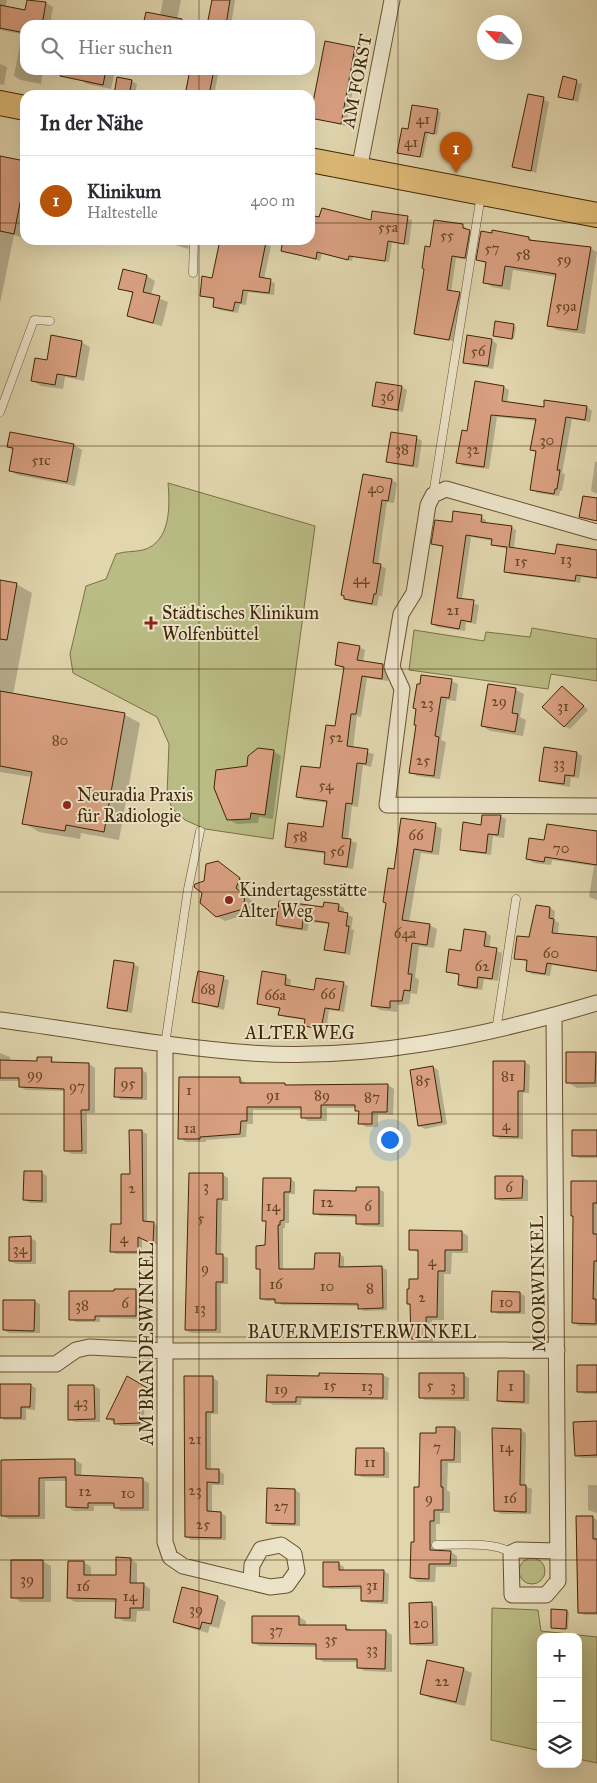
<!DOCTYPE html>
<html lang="de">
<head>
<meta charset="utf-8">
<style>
  body { margin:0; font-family:"IM FELL Great Primer",serif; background:#f2f2f3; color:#2b2b33 }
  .controls { position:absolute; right:15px; bottom:15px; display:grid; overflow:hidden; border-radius:10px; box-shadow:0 5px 20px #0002 }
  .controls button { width:45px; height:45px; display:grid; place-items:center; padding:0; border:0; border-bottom:1px solid #e1e1e2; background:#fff; color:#2b2b33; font:25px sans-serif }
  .compass { position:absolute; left:477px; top:15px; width:45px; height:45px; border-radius:50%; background:#fff; box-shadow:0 5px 20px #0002; rotate:296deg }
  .you { position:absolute; left:389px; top:1139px; width:18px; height:18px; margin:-12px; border:4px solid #fff; border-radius:50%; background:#1a73e8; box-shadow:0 0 0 8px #1a73e833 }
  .badge { display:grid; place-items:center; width:32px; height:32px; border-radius:50%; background:#b45309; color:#fff; font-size:16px; font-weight:700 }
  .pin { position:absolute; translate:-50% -41px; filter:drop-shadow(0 1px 2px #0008) }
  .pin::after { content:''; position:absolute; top:26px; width:18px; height:15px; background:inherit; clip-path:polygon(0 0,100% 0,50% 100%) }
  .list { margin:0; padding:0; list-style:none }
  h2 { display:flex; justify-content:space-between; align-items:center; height:65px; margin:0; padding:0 20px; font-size:21px }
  h2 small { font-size:16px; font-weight:400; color:#7c7c81 }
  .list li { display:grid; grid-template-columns:32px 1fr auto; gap:15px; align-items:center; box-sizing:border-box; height:90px; padding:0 20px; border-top:1px solid #e1e1e2 }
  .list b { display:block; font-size:19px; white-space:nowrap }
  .list p { margin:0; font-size:16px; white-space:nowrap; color:#7c7c81 }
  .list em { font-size:16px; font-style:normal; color:#7c7c81 }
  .icon { flex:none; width:28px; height:28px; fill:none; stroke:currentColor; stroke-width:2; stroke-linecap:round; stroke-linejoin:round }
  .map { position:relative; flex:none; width:597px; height:1783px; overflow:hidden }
  .search { position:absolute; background:#fff; box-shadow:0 5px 20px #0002; left:20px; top:20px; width:295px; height:55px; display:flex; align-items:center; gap:12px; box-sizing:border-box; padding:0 18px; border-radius:15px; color:#7c7c81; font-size:19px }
  .panel { position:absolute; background:#fff; box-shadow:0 5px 20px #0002; left:20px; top:90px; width:295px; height:155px; border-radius:15px }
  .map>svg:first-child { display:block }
</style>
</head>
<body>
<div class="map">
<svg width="597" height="1783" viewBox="0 0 597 1783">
  <rect width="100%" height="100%" fill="#e1d6ae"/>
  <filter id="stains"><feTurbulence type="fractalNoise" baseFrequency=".004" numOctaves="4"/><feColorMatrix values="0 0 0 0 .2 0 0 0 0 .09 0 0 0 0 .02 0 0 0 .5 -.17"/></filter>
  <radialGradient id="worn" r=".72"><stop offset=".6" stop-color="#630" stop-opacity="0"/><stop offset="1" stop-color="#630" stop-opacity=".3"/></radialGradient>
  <!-- green -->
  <path fill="#babc85" stroke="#7c7044" d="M168 483 315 526 273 839 205 829 185 820 172 808 167 795 169 744 157 717 73 673 70 654 86 586 106 579 116 554C125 551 134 552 143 550 171 542 170 506 168 483Z
    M532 628 597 639V681L551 674 548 689 409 670 414 630 484 641 486 632 530 637Z
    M519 1571a13 13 0 1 1 26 0a13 13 0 1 1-26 0Z
    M492 1608 538 1610 541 1631 597 1637V1763L578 1759V1637H541V1751L491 1740Z"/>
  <!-- shadow -->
  <path fill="#0003" d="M0 0H7L5 8 26 12 28 0 46 3 53 7 50 25H25V70H43L41 84 21 80 14 76 22 34 0 30Z
    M163 0H181L176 25H145L160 16Z
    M213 0H235L231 25H208Z
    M326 42 360 51 346 126 311 117Z
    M0 64 7 67 4 85 0 84Z
    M81 70H115L111 89 87 84 79 79Z
    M191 70H219L214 95H186Z
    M563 78 582 84 578 102 559 96Z
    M131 81 137 84 135 95H115Z
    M543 99 549 102 536 173 513 166Z
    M438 111 441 113 437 135 428 133 423 158 399 152 409 130Z
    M0 157 25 162V217L21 237 14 235 0 303Z
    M373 212 412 220 409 245 392 243 389 262 353 257 352 261 322 254 320 261 282 250 285 240H310V216L372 221Z
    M463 226 473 233 469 260 456 258 451 292 463 295 453 341 419 336 415 334 431 249Z
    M529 238 537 243 590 248 597 252 585 334 557 330 549 325 557 277 513 270 510 290 492 287 484 282 486 264 478 259Z
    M176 240H190L188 249 175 245Z
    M214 240H252L271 246 264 279 275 283 274 295 248 292 246 305 240 304 238 313 220 310 214 307 215 300 201 295 213 279 221 241Z
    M147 276 155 281 151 295 168 302 162 326 137 320 129 316 134 294 120 288Z
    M513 326 516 327 514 339 496 336Z
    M468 337 492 340 497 344 493 369 470 365 464 362Z
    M81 342 90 347 84 381 65 377 63 389 41 386 33 381Z
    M401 387 407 390 403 412 379 408 374 405Z
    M504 387 509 390 507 403 545 408 587 407 592 411 590 422 572 419 562 473 565 474 562 491H560L559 496 537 493 532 489 537 453 532 449 537 421 497 417 489 469 463 466 458 462 468 432Z
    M11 433 74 445 82 450 75 486 18 475 10 471 14 450 8 447Z
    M392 434 417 438 422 441 418 468 393 464 387 461Z
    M595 462H597V494L591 491Z
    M364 475 392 480 397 483 394 503 387 502 378 565 386 568 382 596H379L377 606 350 602 345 599Z
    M481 517 486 520V524L511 527 516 530 514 549 556 555 597 551V579L581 577 580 583 510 574 505 571 508 549 498 547 492 544 493 541 471 537 462 600 479 605 476 624 466 622 465 631 437 627 432 624 444 548 433 544 453 524Z
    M0 578V582L16 584 32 593 13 695 125 715 140 723 119 840 81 833 80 839 39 832 24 823 32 777 0 772Z
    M359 647 365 650 363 662 383 665 389 668 388 681 367 678 361 717 357 716 353 748 374 754 371 767 363 765 358 807 352 806 348 840 357 843 353 869 331 866 325 863 326 854 292 849 286 846 324 829 328 803 304 800 298 797 321 769 336 728 345 669 336 665Z
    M451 681 458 684 456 701 447 700 441 740 446 742 440 779 417 776 411 772 417 725Z
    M563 687 588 710 570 729 564 726Z
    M516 690 524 694 520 717 526 720 523 736 490 731 482 726Z
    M273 751 281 756 273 819 259 817 258 823 237 824 228 819 248 767Z
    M577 753 582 756 579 778 571 777 570 787 546 783 541 780Z
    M500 816 506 819 504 838 493 836 491 855 466 852 461 849 482 826Z
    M435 825 442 829 439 855 421 853 409 922 429 925 437 929 434 948 419 946 415 977 419 980 417 994 411 993 409 1004 397 1005V1012L380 1010 373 1006 395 871Z
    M597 832V900L589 897 594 866 552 860 551 865 534 863 527 859 545 842Z
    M218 862 247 884 244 894 253 902 251 913 225 921 216 916 205 882Z
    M325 903 339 905 344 908V914L353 917 351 929 354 930 350 955 326 950 330 924 309 922 307 931 282 928 277 925 324 909Z
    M550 908 555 911 554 920 559 923 558 935 597 940V972L552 965 550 976 532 974 527 971 528 962 516 958Z
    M465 930 486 933 491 936 489 948 502 953 498 981 484 979 482 990 464 988 459 984 460 976 447 971 462 952Z
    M133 964 139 967 132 1013 114 1010 109 1007Z
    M199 973 229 980 224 1010 194 1002Z
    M263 973 286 977 291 980 290 987 315 991 343 983 348 986 344 1012 329 1010 326 1031 311 1028 306 1025V1020L285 1017 280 1014 281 1009 258 1004Z
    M0 1053 10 1057V1061L38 1062 51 1059 57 1064H89L95 1068V1113H87V1154H72L66 1151V1091L26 1090 20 1087V1081H0Z
    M567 1053H597V1087L577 1088 567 1082Z
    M524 1062 530 1065 529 1093H523V1139H500L495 1136Z
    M433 1067 438 1070 447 1124 425 1129 419 1126Z
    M116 1069 142 1070 147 1073V1100H121L116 1096Z
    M240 1078 246 1084 287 1086 388 1085 394 1089 393 1115 378 1114V1127H366L360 1123V1112L357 1108H327V1121H308L302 1117V1110H253V1124H247L246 1137 206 1140V1142H186L180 1138V1079Z
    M142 1131 147 1134V1223L158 1225 157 1245 142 1238V1254H116L112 1251 122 1225 132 1176 131 1132Z
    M597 1132V1158H579L574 1155Z
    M25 1172 42 1173 47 1176V1203H30L25 1200Z
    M222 1174 228 1178V1201H222L221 1255 228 1258V1284H221V1333H191L186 1330Z
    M522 1177 528 1180V1201H501L496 1198Z
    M290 1179 295 1182V1194H289V1223H285V1228H283V1270H315L339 1254 344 1257V1269L381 1267 387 1270V1310L364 1311 359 1306 282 1305 277 1301H266L261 1298V1270L257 1268 266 1247 268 1222 264 1220Z
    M597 1182V1326H579L574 1323V1216Z
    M358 1188 379 1189 384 1192V1227L363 1226 357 1223V1217L320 1216 315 1213 358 1192Z
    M462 1232 468 1236V1253H452L451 1274H444V1320H432L433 1342H419L412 1338V1306L408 1303 419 1281 420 1253 410 1249Z
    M30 1238 36 1241V1264H16L10 1261Z
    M136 1291 141 1294V1319L100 1318V1322H76L71 1319Z
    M520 1293 525 1296V1314H498L493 1311Z
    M34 1301 40 1304V1333H9L4 1330Z
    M597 1366V1394H584L579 1391Z
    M499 1372H524L530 1375 529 1404 504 1403 498 1400Z
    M383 1375 389 1378 388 1400 302 1399 301 1405H273L267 1401 268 1376Z
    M464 1375 469 1378V1401L425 1400 420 1397Z
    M185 1377 213 1378 218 1381V1414H211V1470L219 1471 224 1474V1485H212V1513H221L226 1516V1540H191L186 1536Z
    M128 1378 156 1394 144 1407 145 1426H121L108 1419Z
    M0 1385H30L36 1388 35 1410 26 1409V1420H4L0 1417Z
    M94 1386 100 1389V1422H75L69 1419V1387Z
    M597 1422V1458H581L576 1455Z
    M455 1428 461 1432V1463H448L447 1490 450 1492V1513H440V1524H436V1552H451L457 1556V1567H436L435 1582H418L411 1578 420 1488Z
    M520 1430 526 1433 525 1486 532 1489 531 1514H501L495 1510Z
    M357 1449 384 1450 389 1453V1478L362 1477 356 1474Z
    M75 1460 82 1464 81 1476 143 1480 149 1483V1511H121L114 1506H94V1511H74L67 1507 68 1481H45V1519H9L2 1515 3 1461Z
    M588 1485H597V1513L588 1510Z
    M295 1490 300 1493V1526H273L268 1523Z
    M592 1517 597 1520V1615H584L579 1612Z
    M130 1559 137 1563V1584H143L150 1589V1611H137L136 1622 124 1621 117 1617V1602H75L68 1598 69 1562H84L91 1567V1576H117Z
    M42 1561 51 1566V1602H21L13 1597Z
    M338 1563 344 1567V1571H383L389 1574 388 1604 368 1603 362 1600V1589H330L324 1586Z
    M217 1597 226 1602 219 1628 210 1626 208 1633 183 1626 175 1622Z
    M431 1604 437 1607 438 1646H417L412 1643Z
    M566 1611 569 1612 568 1629 552 1628Z
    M253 1617H299L306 1621V1626L345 1627 352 1630 386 1631 392 1635V1672L365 1671 359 1668V1662H324L317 1658V1647L260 1646 253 1643Z
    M463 1669 472 1673 465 1706 430 1698 421 1693Z"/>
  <!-- building -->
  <path fill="#d9a081" stroke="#3f2504" d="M27 0 46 2 42 25H25V33L0 28V5L25 10Z
    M212 0H230L226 25H207Z
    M146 12 182 19 181 25H143Z
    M325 41 355 47 341 124 310 118Z
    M61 70H106L103 85 60 76Z
    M190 70H214L209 95H185Z
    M563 76 577 80 573 100 558 97Z
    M117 77 132 80 129 95H114Z
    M528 94 544 97 531 171 512 167Z
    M412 105 438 109 434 134 425 132 420 157 397 153 402 128 408 129Z
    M0 156 25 161V177L14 234 0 231Z
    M322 208 371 220 372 211 408 216 404 244 388 241 385 261 349 256 348 260 317 252 316 259 281 251 283 240H310V215L319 217Z
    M434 220 463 224V228L470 230 465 258 452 256 447 290 460 292 449 340 414 334 424 269 422 268 425 246 430 247Z
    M492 230 529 237V240L591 247 577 330 547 326 556 274 505 266 502 286 483 283 486 262 476 260 481 231 492 233Z
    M220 240 266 242 259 277 271 279 269 293 243 290 241 303 235 302 233 311 213 307 214 298 200 296 202 276 212 278Z
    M123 269 147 275 143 292 160 296 153 323 127 316 133 292 118 289Z
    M495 321 514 324 512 339 493 336Z
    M51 335 82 341 76 377 57 374 55 385 31 381 35 358 47 360Z
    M467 335 492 339 488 366 463 363Z
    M475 381 504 386 502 401 544 407V400L587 406 585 420 566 417 557 470H560L557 489H555L554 494 530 490 536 451 530 450 536 419 491 415 484 467 456 463 462 430 467 431Z
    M376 382 402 386 398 410 372 406Z
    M10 432 74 444 67 482 9 471 13 448 7 447Z
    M391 432 417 436 413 466 386 462Z
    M363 474 392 479 388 501 382 500 373 563 381 564 376 594H374L372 604 344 599V596L341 595Z
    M583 496 597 498V521L579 517Z
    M453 511 482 515 481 522 512 526 509 547 555 554 557 544 597 550V578L576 575 575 581 504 572 507 547 491 545 492 539 466 535 457 598 474 600 471 622 461 620 459 629 431 624 443 546 431 544 435 520 452 522Z
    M0 580 17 583 7 640 0 639Z
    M338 642 360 646 357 660 383 664 382 679 362 676 356 714H351L347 746 368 749 366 764 357 763 352 804 346 803 342 838 351 839 347 867 324 864 325 852 285 847 288 823 323 827 327 801 296 797 301 766 320 768 326 725 335 726 344 667 335 665Z
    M421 675 452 679 449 698 441 697 435 736 439 737 434 776 409 773 416 725H414L416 709 413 708 417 684H420Z
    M488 684 516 688 512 713 518 714 515 732 481 726Z
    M562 686 584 706 564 727 542 707Z
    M0 691 125 713 104 832 66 825 65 831 22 824 32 772 0 766Z
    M544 747 577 752 574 776 565 775 564 784 539 781Z
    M258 748 274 750 265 815 251 813 250 819 227 820 214 788 216 770 247 766 248 756Z
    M482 815H501L498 835 488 834 486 853 460 850 463 822 481 825Z
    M401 818 436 823 432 852 414 849 402 920 430 924 427 945 412 943 408 974H412L410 991 404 990 402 1001H390V1008L371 1006 386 903 383 902 388 868 394 869Z
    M547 824 597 831V865L545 857 544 862 526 859 529 838 544 840Z
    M218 861 240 878 236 888 245 896 243 909 216 917 200 903 202 893 194 887 195 884 204 881 206 864Z
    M279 901 323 907 324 902 339 904 338 911 348 913 346 926H349L345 953 324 950 329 923 303 919 302 929 276 925Z
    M536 905 550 907 549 918 554 919 552 933 597 937V971L547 963 545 974 526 971 527 960 514 959 517 936 529 937Z
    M464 929 486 932 484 946 497 948 492 979 478 977 477 988 458 985 459 974 446 972 449 949 461 951Z
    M114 960 134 963 127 1011 107 1008Z
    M198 971 224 976 218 1007 192 1002Z
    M262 971 286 975 285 985 314 990 316 978 344 982 339 1010 325 1008 321 1029 304 1026 305 1019 278 1015 280 1008 257 1004Z
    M566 1052H596L595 1083H566Z
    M37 1057H52L51 1062 89 1063V1110H81L82 1151H64V1089L19 1087V1078H0V1060L37 1061Z
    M493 1061H525L524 1091H518V1137L493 1136Z
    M433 1066 442 1122 418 1126 410 1070Z
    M115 1068H142V1098L114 1097Z
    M179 1077H240V1083H285V1085L388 1084 387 1112H372V1124H358L359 1111H355V1105H321V1118H301V1107H247V1121H241L240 1134 200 1137V1139H178Z
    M129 1130H142L143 1221 154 1222 153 1244 138 1237V1252H110L111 1224H121V1174H130Z
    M572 1130H597V1156H572Z
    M24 1171H42V1201L23 1200Z
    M189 1173H223V1199H217L216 1254H223V1282H216V1330H185Z
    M495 1176H523L522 1198 495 1199Z
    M263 1178H291L290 1192H284V1220L280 1221V1225H278L279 1269H314L315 1253H340L339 1267 382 1266 383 1308 358 1309V1304L275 1303V1299H260V1269H256V1246L265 1245 266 1221H262Z
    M571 1181H597V1203H593V1234H597V1261H594L593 1299H596V1324L572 1323 573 1216H571Z
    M356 1187H379V1224H356V1215L313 1214 314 1190 356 1191Z
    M409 1230 462 1231V1250H445V1271H438L437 1317H426L427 1339H411L410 1304H407V1289H409V1279H418V1250H409Z
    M31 1236V1261H9V1237Z
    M114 1289H136V1316H95V1320H69V1291H114Z
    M492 1291 520 1292V1312H491Z
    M3 1300H35L34 1331 3 1330Z
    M577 1365H597V1392H577Z
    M498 1371H524V1402L497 1401Z
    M319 1373 383 1374V1398L296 1397V1402H266L267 1375 319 1376Z
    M419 1373H464V1398H419Z
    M127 1376 151 1390 139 1403 140 1423 114 1424V1419H106Z
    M184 1376H213V1412H206V1469H219V1483L207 1482V1511L221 1512V1538L185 1537Z
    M0 1384H31L30 1407H21V1418H0Z
    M68 1385H94L95 1419 68 1420Z
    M597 1421V1455L575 1456 573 1422Z
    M436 1427H455L454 1460H441V1487H443V1510H434V1521H430V1550L451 1551 450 1564H429V1579L410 1578 411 1542H414V1487H419L420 1433H436Z
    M492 1428 521 1429 520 1485H526V1512L494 1511Z
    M356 1448H384V1475H355Z
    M62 1459H75V1475L143 1478V1508H114V1503H88V1508L66 1507V1477L39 1478V1516H1V1460Z
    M267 1488 295 1489V1524L266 1523Z
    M576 1516H593V1539H597V1613H578Z
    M116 1557 131 1558 130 1583H144L143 1608H130V1618H115L116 1599 67 1598 68 1561H84V1575H116Z
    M11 1560H43V1598H11Z
    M323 1562H339V1570H384L383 1601H361V1586L323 1587Z
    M182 1587 218 1596 211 1624 202 1622 200 1629 173 1622Z
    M432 1602 433 1643 410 1644 409 1603Z
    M551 1609 567 1610 566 1629 551 1628Z
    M252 1616H299V1625H346V1630H386L385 1669 357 1668V1659H316V1644L252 1643Z
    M427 1660 464 1668 456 1702 420 1694Z"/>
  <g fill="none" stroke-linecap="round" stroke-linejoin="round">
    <!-- lane casing -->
    <g stroke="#68512e" stroke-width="9">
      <path id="lane" d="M193 273 194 240
        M0 412 34 320 50 321
        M433 495 481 195
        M496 1031 516 899
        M165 1045 188 889 200 831
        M436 1545C455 1545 496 1541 511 1553"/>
    </g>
    <!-- street casing -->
    <g stroke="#68512e" stroke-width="17">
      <path id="street" d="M359 170 392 0
        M597 532 446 489 433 495 428 505 414 593 401 614 392 667 402 689 387 805 597 806
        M554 1016 558 1581 546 1595H512L511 1553 517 1550 558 1551
        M0 1020C84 1031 167 1047 251 1053 368 1061 486 1036 597 1003
        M165 1045V1542L170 1557 183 1566 270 1587 287 1585 297 1571 294 1554 281 1545 261 1549 252 1565 251 1581
        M0 1364H56L76 1350 89 1347 166 1351 557 1350"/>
    </g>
    <!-- primary casing -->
    <g stroke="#3f2504" stroke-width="26">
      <path id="primary" d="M0 103 25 108
        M310 160 597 215"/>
    </g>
    <!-- lane -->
    <use href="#lane" stroke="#ece4ca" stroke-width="8"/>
    <!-- street -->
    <use href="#street" stroke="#ece4ca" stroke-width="15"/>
    <!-- primary -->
    <use href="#primary" stroke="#e0bb77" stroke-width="24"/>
  </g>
  <!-- grid -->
  <path fill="none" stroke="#3f2504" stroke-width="1" stroke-opacity="0.55" d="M199 0V25M398 0V1783M199 70V95M0 223H25M310 223H597M199 240V1783M0 446H597M0 669H597M0 892H597M0 1114H597M0 1337H597M0 1560H597"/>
  <!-- markers -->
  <g fill="#8f2418" stroke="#ece4ca" stroke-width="2">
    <path d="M148.5 615.5h5v5h5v5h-5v5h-5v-5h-5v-5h5z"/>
    <circle cx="67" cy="805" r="5"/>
    <circle cx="229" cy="900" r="5"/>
  </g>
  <g text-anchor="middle" stroke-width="4" stroke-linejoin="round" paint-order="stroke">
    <!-- number labels -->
    <g font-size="15" fill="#664423">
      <text x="423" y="124">41</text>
      <text x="411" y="147">41</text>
      <text x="388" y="232">55a</text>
      <text x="447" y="240">55</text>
      <text x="492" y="253">57</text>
      <text x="523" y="259">58</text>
      <text x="564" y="264">59</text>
      <text x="566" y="311">59a</text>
      <text x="478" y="356">56</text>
      <text x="387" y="401">36</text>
      <text x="547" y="445">30</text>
      <text x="402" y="454">38</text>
      <text x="473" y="454">32</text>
      <text x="41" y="465">51c</text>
      <text x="376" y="493">40</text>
      <text x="566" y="564">13</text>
      <text x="521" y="566">15</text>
      <text x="361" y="584">44</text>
      <text x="453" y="615">21</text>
      <text x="499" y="706">29</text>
      <text x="427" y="708">23</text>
      <text x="563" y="711">31</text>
      <text x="336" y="742">52</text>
      <text x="60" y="745">80</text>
      <text x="423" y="765">25</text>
      <text x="559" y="768">33</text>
      <text x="326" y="790">54</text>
      <text x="416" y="840">66</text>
      <text x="300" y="841">58</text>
      <text x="561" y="853">70</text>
      <text x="337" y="856">56</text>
      <text x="405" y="938">64a</text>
      <text x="551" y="958">60</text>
      <text x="482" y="971">62</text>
      <text x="208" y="994">68</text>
      <text x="328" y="999">66</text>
      <text x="275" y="1000">66a</text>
      <text x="35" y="1079">99</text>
      <text x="508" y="1081">81</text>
      <text x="423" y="1085">85</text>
      <text x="128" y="1088">95</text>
      <text x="77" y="1091">97</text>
      <text x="189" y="1095">1</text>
      <text x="273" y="1100">91</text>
      <text x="322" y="1100">89</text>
      <text x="372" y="1102">87</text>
      <text x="506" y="1130">4</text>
      <text x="190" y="1133">1a</text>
      <text x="206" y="1191">3</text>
      <text x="509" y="1192">6</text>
      <text x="132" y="1193">2</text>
      <text x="327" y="1207">12</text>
      <text x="273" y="1211">14</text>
      <text x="368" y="1211">6</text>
      <text x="201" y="1223">5</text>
      <text x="124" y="1243">4</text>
      <text x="20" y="1254">34</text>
      <text x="432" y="1266">4</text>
      <text x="205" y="1273">9</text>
      <text x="276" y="1289">16</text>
      <text x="327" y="1291">10</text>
      <text x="370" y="1293">8</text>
      <text x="422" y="1302">2</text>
      <text x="506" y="1307">10</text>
      <text x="125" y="1308">6</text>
      <text x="82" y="1310">38</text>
      <text x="200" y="1313">13</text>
      <text x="330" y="1390">15</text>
      <text x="430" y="1390">5</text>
      <text x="367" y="1391">13</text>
      <text x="453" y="1391">3</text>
      <text x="511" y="1391">1</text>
      <text x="281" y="1394">19</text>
      <text x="81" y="1407">43</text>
      <text x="195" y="1444">21</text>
      <text x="437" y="1452">7</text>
      <text x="506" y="1452">14</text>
      <text x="370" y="1467">11</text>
      <text x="195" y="1495">23</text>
      <text x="85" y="1496">12</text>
      <text x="128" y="1498">10</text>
      <text x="429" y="1503">9</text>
      <text x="510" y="1503">16</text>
      <text x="281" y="1511">27</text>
      <text x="203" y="1529">25</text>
      <text x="27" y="1584">39</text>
      <text x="372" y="1590">31</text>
      <text x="83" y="1591">16</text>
      <text x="130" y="1601">14</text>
      <text x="196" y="1614">39</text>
      <text x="421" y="1628">20</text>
      <text x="276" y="1635">37</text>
      <text x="331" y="1644">35</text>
      <text x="372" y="1654">33</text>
      <text x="442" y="1686">22</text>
    </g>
    <!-- street labels -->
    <g font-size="18" fill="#3f2504" stroke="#ece4ca">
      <text transform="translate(357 81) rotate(-79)" y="6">AM FORST</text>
      <text x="300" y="1039">ALTER WEG</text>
      <text transform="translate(538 1284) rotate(-91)" y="6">MOORWINKEL</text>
      <text x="362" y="1338">BAUERMEISTERWINKEL</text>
      <text transform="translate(147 1344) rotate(-90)" y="6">AM BRANDESWINKEL</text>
    </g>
    <!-- poi labels -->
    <g font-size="18" fill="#3f2504" stroke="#ece4ca" text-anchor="start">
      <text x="162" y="619">Städtisches Klinikum<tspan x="162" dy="21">Wolfenbüttel</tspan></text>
      <text x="77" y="801">Neuradia Praxis<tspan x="77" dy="21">für Radiologie</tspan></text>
      <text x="239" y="896">Kindertagesstätte<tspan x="239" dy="21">Alter Weg</tspan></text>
    </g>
  </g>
  <rect width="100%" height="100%" filter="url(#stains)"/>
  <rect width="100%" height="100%" fill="url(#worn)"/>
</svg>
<div class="controls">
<button>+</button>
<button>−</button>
<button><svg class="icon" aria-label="layers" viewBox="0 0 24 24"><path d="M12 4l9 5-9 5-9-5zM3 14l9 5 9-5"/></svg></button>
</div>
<svg class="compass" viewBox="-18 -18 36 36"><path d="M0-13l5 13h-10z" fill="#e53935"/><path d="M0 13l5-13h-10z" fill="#7c7c81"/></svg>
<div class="you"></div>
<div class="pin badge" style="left:456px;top:173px">1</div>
<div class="search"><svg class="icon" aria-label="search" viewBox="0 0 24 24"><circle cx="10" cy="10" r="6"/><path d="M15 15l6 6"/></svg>Hier suchen</div>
<section class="panel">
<h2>In der Nähe<small></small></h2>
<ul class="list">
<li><span class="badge">1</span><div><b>Klinikum</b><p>Haltestelle</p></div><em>400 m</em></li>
</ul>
</section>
</div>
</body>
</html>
